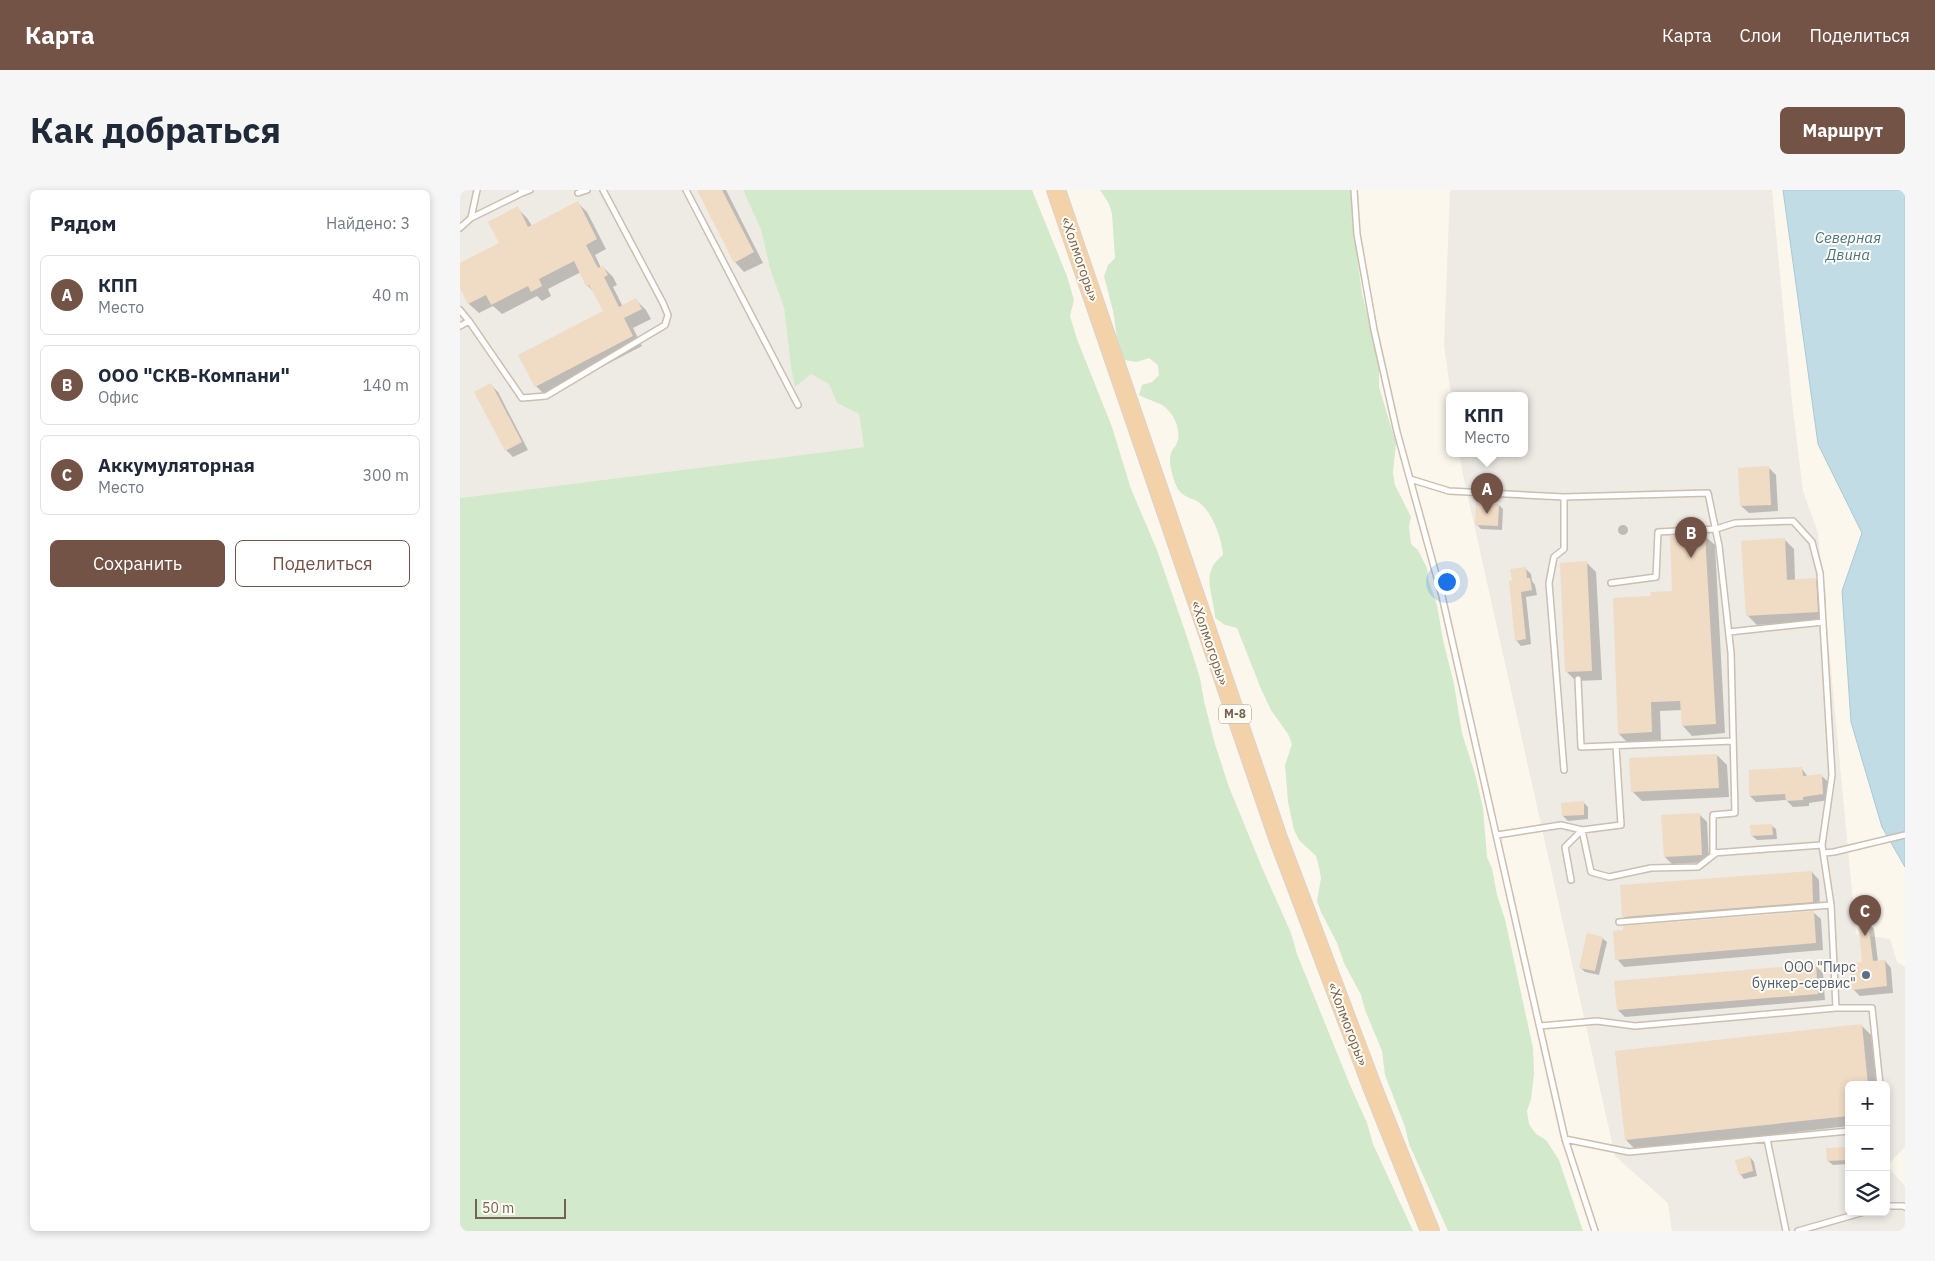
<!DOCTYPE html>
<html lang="ru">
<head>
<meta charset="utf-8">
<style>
  body { margin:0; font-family:"IBM Plex Sans",sans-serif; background:#f6f6f7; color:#1f2937 }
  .controls { position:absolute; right:15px; bottom:15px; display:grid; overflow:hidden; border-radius:8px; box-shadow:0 2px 8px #0003 }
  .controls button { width:45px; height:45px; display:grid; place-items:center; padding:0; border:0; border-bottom:1px solid #e0e1e3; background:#fff; color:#1f2937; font:25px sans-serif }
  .scale { position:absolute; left:15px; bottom:12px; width:91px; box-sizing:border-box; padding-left:5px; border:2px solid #766250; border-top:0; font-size:14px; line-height:18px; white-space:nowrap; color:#766250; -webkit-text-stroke:4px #fefbf3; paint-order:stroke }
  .you { position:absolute; left:986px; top:391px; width:18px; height:18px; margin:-12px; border:4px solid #fff; border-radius:50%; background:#1a73e8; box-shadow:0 0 0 8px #1a73e833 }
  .badge { display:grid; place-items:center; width:32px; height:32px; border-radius:50%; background:#745347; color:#fff; font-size:16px; font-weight:700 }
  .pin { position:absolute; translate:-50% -41px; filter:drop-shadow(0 1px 2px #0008) }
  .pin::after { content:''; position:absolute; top:26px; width:18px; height:15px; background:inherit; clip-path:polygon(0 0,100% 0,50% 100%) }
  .popup { position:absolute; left:986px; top:202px; width:82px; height:65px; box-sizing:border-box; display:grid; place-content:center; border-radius:8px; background:#fff; filter:drop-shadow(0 1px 4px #0005); font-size:16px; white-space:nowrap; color:#747a83 }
  .popup b { font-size:19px; color:#1f2937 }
  .popup::after { content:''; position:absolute; left:50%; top:100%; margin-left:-10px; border:10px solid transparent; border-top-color:#fff }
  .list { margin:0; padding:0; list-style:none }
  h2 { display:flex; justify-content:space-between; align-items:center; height:65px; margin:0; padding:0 20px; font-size:21px }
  h2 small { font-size:16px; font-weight:400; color:#747a83 }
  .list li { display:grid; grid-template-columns:32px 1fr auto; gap:15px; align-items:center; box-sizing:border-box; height:80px; margin:0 10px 10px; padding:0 10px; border:1px solid #e0e1e3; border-radius:8px }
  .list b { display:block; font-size:19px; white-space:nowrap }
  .list p { margin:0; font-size:16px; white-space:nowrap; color:#747a83 }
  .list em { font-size:16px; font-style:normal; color:#747a83 }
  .actions { display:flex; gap:10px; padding:15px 20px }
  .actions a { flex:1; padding:11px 0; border:1px solid #745347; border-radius:8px; text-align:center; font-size:18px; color:#745347 }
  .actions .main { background:#745347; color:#fff }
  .icon { flex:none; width:28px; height:28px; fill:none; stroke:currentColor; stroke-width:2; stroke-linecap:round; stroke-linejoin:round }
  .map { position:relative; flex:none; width:1445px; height:1041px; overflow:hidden; border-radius:8px }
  header { display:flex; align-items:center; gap:30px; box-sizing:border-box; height:70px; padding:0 25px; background:#745347; color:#fff }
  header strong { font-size:24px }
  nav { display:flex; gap:28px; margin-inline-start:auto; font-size:18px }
  .intro { display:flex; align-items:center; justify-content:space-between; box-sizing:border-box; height:120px; padding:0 30px }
  h1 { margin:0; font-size:35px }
  .button { padding:12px 22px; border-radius:8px; background:#745347; color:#fff; font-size:18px; font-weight:700 }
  main { display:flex; gap:30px; padding:0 30px }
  aside { flex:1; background:#fff; border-radius:8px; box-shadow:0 2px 8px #0003 }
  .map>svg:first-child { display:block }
</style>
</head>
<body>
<header>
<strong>Карта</strong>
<nav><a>Карта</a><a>Слои</a><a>Поделиться</a></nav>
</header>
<div class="intro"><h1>Как добраться</h1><a class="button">Маршрут</a></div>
<main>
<aside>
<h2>Рядом<small>Найдено: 3</small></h2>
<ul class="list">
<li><span class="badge">A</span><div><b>КПП</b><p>Место</p></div><em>40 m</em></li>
<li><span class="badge">B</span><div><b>ООО &quot;СКВ-Компани&quot;</b><p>Офис</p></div><em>140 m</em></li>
<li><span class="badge">C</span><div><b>Аккумуляторная</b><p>Место</p></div><em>300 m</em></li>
</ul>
<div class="actions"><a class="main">Сохранить</a><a>Поделиться</a></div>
</aside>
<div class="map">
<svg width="1445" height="1041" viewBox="0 0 1445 1041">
  <rect width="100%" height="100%" fill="#fcf7ec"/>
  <!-- industrial -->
  <path fill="#eeeae4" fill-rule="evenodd" d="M0 0H283L301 40 310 79 324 118 331 178 335 196 351 183 369 194 377 213 399 224 404 257 0 308Z
    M990 0H1312L1332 212 1343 301 1358 343 1396 744 1430 749 1437 772 1445 777V957L1427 976 1445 996V1041H1212L1208 1013 1155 966 1003 285 999 263H1064V205H991L984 155ZM1389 895H1426V1022H1389Z"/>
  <!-- green -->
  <path fill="#d3e9cb" d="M283 0H572L607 86 614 110 610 126 617 149 652 237 671 299 697 360 727 447 740 488 744 511 755 554 769 597 803 680 831 743 837 764 890 895 907 933 913 954 953 1041H0V308L404 257 399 224 377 213 369 194 351 184 335 197 331 178 324 118 310 79 301 40Z
    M640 0H892L897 66 902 103 919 174V197L936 253 933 283 935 295 951 327 949 336 951 354 958 360 967 378 969 392 977 415 983 450 994 494 1002 543 1015 584 1023 618 1027 667 1032 678 1037 705 1045 729 1073 858 1074 884 1071 909 1067 921 1069 934 1076 944 1086 950 1099 970 1123 1041H988L949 954 945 937 925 885 922 861 905 820 901 805 884 773 877 753 861 722 857 711 861 688 859 677 856 666 839 650 834 640 828 612 825 575 832 554 828 544 811 520 801 499 777 438 765 435 755 428C754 404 739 383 763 365 762 350 754 327 743 316 733 305 722 311 715 293 712 283 708 273 711 263 712 259 716 256 717 253 721 243 716 229 709 221 702 212 689 211 679 205L682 195 692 192 699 185 698 175 689 168 677 172 664 170 657 147 653 121 644 86 648 75 655 68 652 24 649 14Z"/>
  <!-- water -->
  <path fill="#c1dce5" stroke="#a8cad6" d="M1323 0H1445V677L1422 637 1391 532 1382 401 1402 343 1358 254Z"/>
  <!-- shadow -->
  <path fill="#0003" d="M239 0H266L303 73 284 82 275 72Z
    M118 13 127 22 146 59 135 65 141 78 143 77 153 87 157 95 153 97 163 117 176 110 186 120 191 129 173 138 182 156 86 206 76 196 144 121 134 102 127 95 121 82 88 99 91 106 82 111 77 106 42 124 33 116 19 123 9 114 0 96V74L41 53 57 18 67 28 72 36Z
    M31 195 38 202 68 260 53 267 46 260Z
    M1308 277 1316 285 1318 321 1289 323 1281 316Z
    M1039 315 1043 319 1042 340 1021 339 1016 334Z
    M1158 340a5 5 0 1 1 10 0a5 5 0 1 1-10 0Z
    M1245 346 1255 355 1265 543 1232 546 1223 536 1222 520 1200 521 1201 551 1168 553 1159 544 1192 407 1214 402Z
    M1325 350 1334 359 1335 390 1355 389 1365 398 1366 430 1297 435 1288 426Z
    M1127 373 1136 382 1142 490 1116 491 1106 481Z
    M1065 378 1071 384 1072 391 1075 395 1077 405 1066 407 1071 454 1061 456 1056 450 1051 392Z
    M1257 565 1267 575 1269 607 1182 611 1172 601Z
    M1342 579 1348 587 1362 586 1368 592 1369 610 1349 613V616L1333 617 1326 610 1296 612 1290 606Z
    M1123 612 1128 617V629L1108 631 1103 626Z
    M1239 624 1247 632 1249 672 1212 674 1205 667Z
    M1311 635 1316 639 1317 649 1297 650 1292 646Z
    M1352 682 1359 690 1360 719 1171 734 1164 727Z
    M1353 722 1361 729 1363 760 1164 777 1157 769Z
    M1408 732 1414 739 1418 772 1425 771 1431 778 1433 803 1400 806 1393 799 1404 773Z
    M1142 748 1147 752 1139 785 1125 782 1120 777Z
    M1355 775 1363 783 1365 810 1165 827 1158 820Z
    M1401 835 1411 845 1417 895H1389V936L1176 960 1166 950Z
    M1389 958V974L1373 975 1368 971Z
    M1290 967 1294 972 1297 986 1284 989 1280 984Z"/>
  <!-- building -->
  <path fill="#f0dbc5" d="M237 0H262L294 62 274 73Z
    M118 11 137 49 126 55 138 78 143 76 148 85 144 87 159 117 176 108 182 119 164 128 173 146 75 197 58 165 143 121 129 95 126 96 114 71 79 89 82 96 71 102 68 96 31 115 26 105 8 114 0 98V73L39 53 28 32 58 16 68 37Z
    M31 193 62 252 45 261 14 202Z
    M1309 276 1311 315 1280 316 1278 278Z
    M1016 313 1039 314 1038 336 1015 335Z
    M1245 344 1256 534 1222 536 1220 511 1191 512 1192 542 1158 544 1153 408 1191 406 1190 402 1212 401 1210 346Z
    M1325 348 1327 390 1356 388 1358 422 1286 426 1281 351Z
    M1127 371 1132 481 1105 482 1100 373Z
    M1066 377 1067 388H1070L1072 400 1061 402 1066 449 1055 451 1049 391 1052 390 1050 379Z
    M1257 564 1259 598 1171 602 1169 568Z
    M1342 577 1343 586 1362 584 1363 604 1343 607V610L1326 611 1325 604 1289 606V580Z
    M1124 611V625L1102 626 1101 613Z
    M1240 623 1242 665 1204 667 1201 625Z
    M1312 634 1313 645 1291 646 1290 635Z
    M1352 681 1353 712 1162 727 1160 695Z
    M1354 721 1356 753 1155 770 1153 741 1163 740V736Z
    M1408 731 1413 771 1425 770 1427 796 1392 800 1389 773 1402 772 1398 732Z
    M1127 743 1143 747 1135 781 1119 778Z
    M1356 774 1358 804 1157 820 1154 791Z
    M1402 834 1408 895H1389V926L1165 950 1155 861Z
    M1389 957V970L1367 971 1366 958Z
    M1290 966 1293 981 1279 985 1275 970Z"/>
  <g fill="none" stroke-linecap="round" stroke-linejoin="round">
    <!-- service casing -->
    <g stroke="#ccbfaf" stroke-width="8">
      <path id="service" d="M61 0 62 3 70 0
        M226 0 338 215
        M894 0 897 44 914 140 937 242 982 406 1105 949 1135 1041
        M118 3 127 0
        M11 28 17 0
        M0 38 11 28 62 3
        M0 120 9 131 0 136
        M9 131 62 208 86 206 205 135 208 125 203 113 143 0
        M950 289 989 301 1104 307 1248 303 1259 356 1271 463 1275 623 1253 625V663L1362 655 1371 715
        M1104 307V359L1094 367 1089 393 1104 580
        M1151 393 1196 387 1198 342 1256 339 1275 333 1333 331 1352 352 1360 383 1372 585 1362 655
        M1269 442 1363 432
        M1118 489 1121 557 1273 551
        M1037 645 1101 635 1122 640 1131 682 1149 687 1191 678 1238 677 1256 663
        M1364 663 1374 662 1445 645
        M1111 690 1105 657 1122 640 1161 635 1156 556
        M1159 732 1371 715 1376 818
        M1080 836 1137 831 1175 836 1376 818H1412L1420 895
        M1105 949 1169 962 1389 941
        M1307 949 1326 1041
        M1426 1016H1443L1445 1017
        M1338 1041 1404 1022"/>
    </g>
    <!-- trunk casing -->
    <g stroke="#d9d3ce" stroke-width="20">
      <path id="trunk" d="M596 0 818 648 915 904 970 1041"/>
    </g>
    <!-- service -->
    <use href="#service" stroke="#fff" stroke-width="5"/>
    <!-- trunk -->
    <use href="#trunk" stroke="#f3d2a9" stroke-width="18"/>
  </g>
  <!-- markers -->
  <circle fill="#5c6f8a" stroke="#fefbf3" stroke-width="2" cx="1406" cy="785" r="5"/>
  <g text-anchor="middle" stroke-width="4" stroke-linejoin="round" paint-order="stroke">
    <!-- shield labels -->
    <rect fill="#fefbf3" stroke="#9f9081" stroke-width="1" x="759" y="514.5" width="32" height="19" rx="4"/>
    <g font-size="12" font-weight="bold" fill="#766250">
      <text x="775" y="528">М-8</text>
    </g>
    <!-- street labels -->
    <g font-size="14" fill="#766250" stroke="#fefbf3">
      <text transform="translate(620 69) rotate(71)" y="5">«Холмогоры»</text>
      <text transform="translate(750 453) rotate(71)" y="5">«Холмогоры»</text>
      <text transform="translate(888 834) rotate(69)" y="5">«Холмогоры»</text>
    </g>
    <!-- service labels -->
    <g font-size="14" fill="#4e5e75" stroke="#fefbf3" text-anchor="end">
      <text x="1396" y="782">ООО "Пирс<tspan x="1396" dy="16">бункер-сервис"</tspan></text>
    </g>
    <!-- water labels -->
    <g font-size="15" font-style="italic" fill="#4a7688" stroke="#fefbf3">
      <text x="1388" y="53">Северная<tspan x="1388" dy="17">Двина</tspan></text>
    </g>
  </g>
</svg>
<div class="controls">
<button>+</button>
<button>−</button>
<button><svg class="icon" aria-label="layers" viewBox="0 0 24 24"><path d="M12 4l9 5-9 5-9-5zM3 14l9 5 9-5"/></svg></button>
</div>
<div class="scale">50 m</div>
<div class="you"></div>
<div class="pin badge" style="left:1027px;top:324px">A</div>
<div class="popup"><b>КПП</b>Место</div>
<div class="pin badge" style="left:1231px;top:368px">B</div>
<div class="pin badge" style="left:1405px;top:746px">C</div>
</div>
</main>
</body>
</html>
